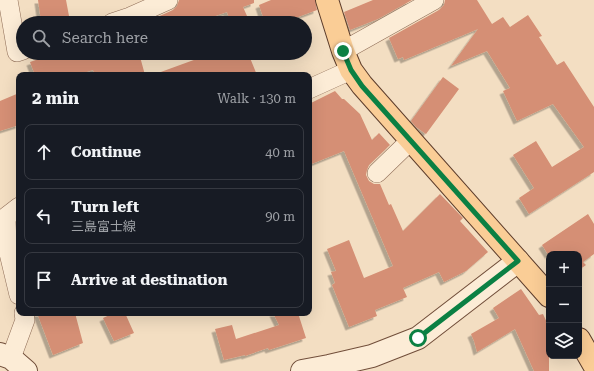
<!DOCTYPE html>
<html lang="en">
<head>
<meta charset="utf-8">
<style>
  body { margin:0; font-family:"Roboto Serif","Noto Sans JP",serif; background:#242831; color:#f1f3f6 }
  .controls { position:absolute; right:12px; bottom:12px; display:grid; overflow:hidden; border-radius:8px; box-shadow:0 4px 16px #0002 }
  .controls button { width:36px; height:36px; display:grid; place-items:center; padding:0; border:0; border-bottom:1px solid #363941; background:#171b24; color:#f1f3f6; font:20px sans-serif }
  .stop { position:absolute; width:12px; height:12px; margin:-9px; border:3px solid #0b8043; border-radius:50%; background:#fff }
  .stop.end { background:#0b8043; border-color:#fff; box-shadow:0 1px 4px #0008 }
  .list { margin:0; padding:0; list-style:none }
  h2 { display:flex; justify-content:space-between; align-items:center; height:52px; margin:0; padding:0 16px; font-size:17px }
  h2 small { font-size:13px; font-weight:400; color:#9ea1a6 }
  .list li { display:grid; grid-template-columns:26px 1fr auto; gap:12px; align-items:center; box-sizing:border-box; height:56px; margin:0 8px 8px; padding:0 8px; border:1px solid #363941; border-radius:8px }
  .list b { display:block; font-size:15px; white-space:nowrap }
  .list p { margin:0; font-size:13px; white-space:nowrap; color:#9ea1a6 }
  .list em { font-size:13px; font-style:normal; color:#9ea1a6 }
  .icon { flex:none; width:22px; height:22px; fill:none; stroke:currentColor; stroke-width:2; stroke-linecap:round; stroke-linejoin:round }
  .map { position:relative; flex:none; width:594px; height:371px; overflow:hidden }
  .search { position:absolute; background:#171b24; box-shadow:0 4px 16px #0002; left:16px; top:16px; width:296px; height:44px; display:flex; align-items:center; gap:10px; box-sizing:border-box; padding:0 14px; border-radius:22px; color:#9ea1a6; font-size:15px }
  .panel { position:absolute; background:#171b24; box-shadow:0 4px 16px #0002; left:16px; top:72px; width:296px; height:244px; border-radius:8px }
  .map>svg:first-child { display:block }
</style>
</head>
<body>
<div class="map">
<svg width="594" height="371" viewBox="0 0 594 371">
  <defs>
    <filter id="shadow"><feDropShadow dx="-3.5" dy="3.5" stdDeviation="0" flood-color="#0004"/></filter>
  </defs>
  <rect width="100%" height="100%" fill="#f3dec2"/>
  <!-- building -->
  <path fill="#d58f74" filter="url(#shadow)" d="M38 0H66L69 16 41 21Z
    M179 0H254V3L243 7 247 16 230 21 227 12 195 23H144L173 10 177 6Z
    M271 0H315L317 10 282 23H265L259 5Z
    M373 0H412L378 19 350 30 344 12Z
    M445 0H477L492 24 503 17 510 27 528 15 542 36 539 37 557 65 564 61 594 107V172L529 214 519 198 534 188 513 155 536 141 552 167 584 147 553 104 517 121 503 91 510 88 487 51 451 66 478 29 404 60 403 57 398 59 389 38 439 10 444 5Z
    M56 53H139L145 75H95L93 70 77 75H35L30 62Z
    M213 53H248L257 75H159L158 73Z
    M443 77 459 89 426 134 416 127 411 121Z
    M335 91 342 99H344L360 114 372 140 379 133 390 145 369 165 367 170 366 175 369 181 374 184H380L389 205 391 204 403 231 440 194 463 218 460 221 488 252 466 271 444 282 439 272 403 288 407 297 375 310 377 316 349 327 332 285 335 283 331 272 336 271 327 249 349 240 364 278 393 266 344 151 309 165V104Z
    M19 93V125L0 131V101Z
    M588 214 594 224V254L583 262 586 265 579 270V254H549V256L542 245Z
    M521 289 539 315 543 314 549 327V371H534L515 329 477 352 474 341 471 334 499 318 493 308Z
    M37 313H75L83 343 53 355Z
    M114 313H125L134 333 114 341 103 318Z
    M273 313H298L306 338 269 350 268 348 245 356V355L224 360 215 329 232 325 236 339 279 325Z"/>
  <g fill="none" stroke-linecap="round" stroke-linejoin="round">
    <!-- street casing -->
    <g stroke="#8f6d57" stroke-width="20">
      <path id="street" d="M8 0 17 52 23 50
        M112 23 130 17 168 0
        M343 51 434 0
        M309 89 351 70
        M377 173 410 141
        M19 207 6 217 7 245 19 295
        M11 358 25 320 24 313"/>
    </g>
    <!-- secondary casing -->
    <g stroke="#714e3a" stroke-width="24">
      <path id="secondary" d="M0 354 11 358 26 371
        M302 371 329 366 372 356 418 338 518 261"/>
    </g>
    <!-- primary casing -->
    <g stroke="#5c3c2b" stroke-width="24">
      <path id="primary" d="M327 0 343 51 351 70 362 85 549 296
        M579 339 594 365"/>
    </g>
    <!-- street -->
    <use href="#street" stroke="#fcecd6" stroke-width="19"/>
    <!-- secondary -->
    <use href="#secondary" stroke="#fcecd6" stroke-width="22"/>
    <!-- primary -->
    <use href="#primary" stroke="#facd96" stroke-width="22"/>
  </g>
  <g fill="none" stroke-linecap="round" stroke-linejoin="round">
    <!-- route -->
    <path stroke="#0b8043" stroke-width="5" d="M343 51 351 70 362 86 518 261 418 338"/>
  </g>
</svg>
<div class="controls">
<button>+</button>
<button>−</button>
<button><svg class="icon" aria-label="layers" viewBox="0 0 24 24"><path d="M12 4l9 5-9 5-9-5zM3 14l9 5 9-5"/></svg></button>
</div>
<div class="stop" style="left:418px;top:338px"></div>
<div class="stop end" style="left:343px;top:51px"></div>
<div class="search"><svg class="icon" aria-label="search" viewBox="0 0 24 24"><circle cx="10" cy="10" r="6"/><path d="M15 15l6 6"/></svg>Search here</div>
<section class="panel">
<h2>2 min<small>Walk · 130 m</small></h2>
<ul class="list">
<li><svg class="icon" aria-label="ahead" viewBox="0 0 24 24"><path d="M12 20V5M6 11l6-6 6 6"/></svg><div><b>Continue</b></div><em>40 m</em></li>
<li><svg class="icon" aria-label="left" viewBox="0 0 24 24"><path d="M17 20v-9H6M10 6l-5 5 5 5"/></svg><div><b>Turn left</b><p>三島富士線</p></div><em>90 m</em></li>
<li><svg class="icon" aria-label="arrive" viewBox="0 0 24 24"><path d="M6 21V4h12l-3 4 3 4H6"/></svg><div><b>Arrive at destination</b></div></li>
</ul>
</section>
</div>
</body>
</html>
